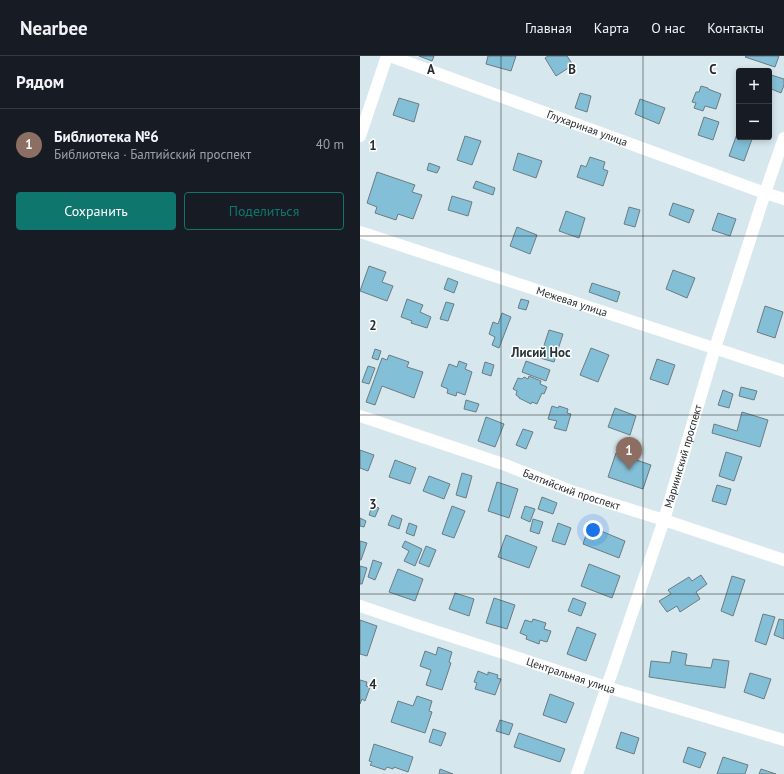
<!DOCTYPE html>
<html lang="ru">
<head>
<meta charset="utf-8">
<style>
  body { margin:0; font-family:"PT Sans",sans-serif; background:#20242c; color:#f1f3f6 }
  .controls { position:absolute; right:12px; top:12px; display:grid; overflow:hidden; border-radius:4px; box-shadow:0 2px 6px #0003 }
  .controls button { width:36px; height:36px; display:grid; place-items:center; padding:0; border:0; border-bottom:1px solid #363941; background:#171b24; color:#f1f3f6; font:20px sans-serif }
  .you { position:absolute; left:233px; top:474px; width:14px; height:14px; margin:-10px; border:3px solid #fff; border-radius:50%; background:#1a73e8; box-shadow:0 0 0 6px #1a73e833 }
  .badge { display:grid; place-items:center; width:26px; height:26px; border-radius:50%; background:#0f766e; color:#fff; font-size:13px; font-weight:700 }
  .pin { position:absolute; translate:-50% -33px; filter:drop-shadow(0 1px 2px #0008) }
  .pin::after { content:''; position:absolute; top:21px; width:14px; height:12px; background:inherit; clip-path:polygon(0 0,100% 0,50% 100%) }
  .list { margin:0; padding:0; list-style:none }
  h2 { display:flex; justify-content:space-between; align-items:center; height:52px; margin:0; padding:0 16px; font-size:17px }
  h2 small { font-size:13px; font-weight:400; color:#9ea1a6 }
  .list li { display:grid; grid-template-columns:26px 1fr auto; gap:12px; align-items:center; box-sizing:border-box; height:72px; padding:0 16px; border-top:1px solid #363941 }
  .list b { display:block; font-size:15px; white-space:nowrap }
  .list p { margin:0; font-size:13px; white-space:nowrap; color:#9ea1a6 }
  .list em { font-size:13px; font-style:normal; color:#9ea1a6 }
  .actions { display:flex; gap:8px; padding:12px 16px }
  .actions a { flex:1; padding:9px 0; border:1px solid #0f766e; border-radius:4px; text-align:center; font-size:14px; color:#0f766e }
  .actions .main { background:#0f766e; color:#fff }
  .map { position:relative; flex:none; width:424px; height:718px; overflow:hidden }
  header { display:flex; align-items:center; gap:24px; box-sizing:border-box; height:56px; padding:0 20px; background:#171b24; border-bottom:1px solid #363941 }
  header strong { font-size:19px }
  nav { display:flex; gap:22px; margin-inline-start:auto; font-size:14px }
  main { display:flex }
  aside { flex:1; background:#171b24 }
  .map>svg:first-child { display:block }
</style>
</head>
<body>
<header>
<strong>Nearbee</strong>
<nav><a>Главная</a><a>Карта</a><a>О нас</a><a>Контакты</a></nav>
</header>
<main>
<aside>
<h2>Рядом<small></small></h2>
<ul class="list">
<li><span class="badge" style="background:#8d6e63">1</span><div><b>Библиотека №6</b><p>Библиотека · Балтийский проспект</p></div><em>40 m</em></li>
</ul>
<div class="actions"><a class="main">Сохранить</a><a>Поделиться</a></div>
</aside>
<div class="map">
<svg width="424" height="718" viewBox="0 0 424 718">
  <rect width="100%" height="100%" fill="#d7e7ee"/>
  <!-- building -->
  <path fill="#83bfd7" stroke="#6d7c82" d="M59 0H74L72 5Z
    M128 0H156L151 15 126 8Z
    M188 0H207L213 9 196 20 185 2Z
    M386 0H419L415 11 385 1Z
    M411 19 424 23V29L421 37 409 32V25Z
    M341 30 348 32V33L361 38 356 53 345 50 343 55 334 52 336 47 332 46 336 36H339Z
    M220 37 231 40 227 56 215 52Z
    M39 42 59 48 54 66 33 59Z
    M280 43 305 52 299 68 275 58Z
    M344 61 359 66 353 84 338 79Z
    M377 78H379V81H386L392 83 384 105 369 100Z
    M105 80 121 85 112 109 97 104Z
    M158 97 182 105 176 122 153 114Z
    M230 101 245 106 243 113 248 115 243 130 217 121 221 109 226 111Z
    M69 107 80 111 77 117 67 114Z
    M17 116 55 129 52 136 62 139 53 163 38 158 36 164 15 157 17 151 7 147Z
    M116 125 135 132 133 139 113 132Z
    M92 140 112 146 108 160 88 154Z
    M313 147 334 154 329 167 309 159Z
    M269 151 280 154 275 171 264 168Z
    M206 155 225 162 219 182 199 175Z
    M358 157 376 163 370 180 352 174Z
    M157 171 177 179 170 198 150 190Z
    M9 210 26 216 22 226 33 230 27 245 0 235Z
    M313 214 335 222 327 242 306 233Z
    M88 222 98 226 94 237 84 233Z
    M232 227 260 236 257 246 229 236Z
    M47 243 63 249 60 256 71 261 67 272 51 267 52 265 41 261Z
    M161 243 169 245 166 254 158 252Z
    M86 246 94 248 88 265 80 263Z
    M405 250 423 256 415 282 397 276Z
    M142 257 151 261 139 292 132 289 135 281 129 278 133 266 138 268Z
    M189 274 203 278 194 306 180 302Z
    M231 292 249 299 238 326 220 319Z
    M15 293 21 295 18 304 12 302Z
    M29 299 49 306 47 311 63 316 54 342 22 330 15 349 6 346 22 302 27 304Z
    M297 303 315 309 308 329 290 323Z
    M99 305 107 308 105 313 112 316 105 339 97 336 96 340 87 337 88 333 81 330 89 308 97 311Z
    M166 305 190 314 186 325 162 316Z
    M125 306 134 309 131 320 122 317Z
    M8 310 15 312 9 328 2 326Z
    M169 320 181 325 180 328 187 331 184 338 182 337 177 348 172 346 171 348 159 342V341L156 339 157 335 153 333 158 322 162 323 164 321 168 323Z
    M381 331 397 335 394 344 379 340Z
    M363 334 373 338 369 352 358 349Z
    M106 344 119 348 116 356 104 353Z
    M192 350 198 352 199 350 208 353 207 357 211 358 206 375 194 372 197 365 188 363Z
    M255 352 276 360 270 379 248 371Z
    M382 356 408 364 400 391 352 377 354 368 377 375Z
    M126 361 144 368 135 391 118 385Z
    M163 373 173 376 166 393 156 389Z
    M0 394 14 399 8 415 0 412Z
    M366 396 382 401 374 425 359 420Z
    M256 397 291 409 283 433 248 421Z
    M35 404 56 412 50 428 29 421Z
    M102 417 112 420 106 442 96 439Z
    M69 420 90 428 84 443 63 435Z
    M137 426 158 433 149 462 128 455Z
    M357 429 371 433 366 449 352 445Z
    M182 441 197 447 193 458 178 453Z
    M12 450 19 452 15 461 9 459Z
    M92 450 105 455 94 482 82 478Z
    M165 450 175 453 170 466 161 462Z
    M32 459 42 463 39 473 28 469Z
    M0 462 6 465 4 471 0 470Z
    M173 463 183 466 179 478 170 475Z
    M49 467 57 470 54 480 46 477Z
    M198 467 211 472 205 489 192 485Z
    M229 470 265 485 259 502 223 488Z
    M146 479 177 491 169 512 138 501Z
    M0 485 7 487 1 504H0Z
    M45 485 62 493 55 510 44 505 49 495 42 491Z
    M66 490 76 494 69 511 59 507Z
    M13 504 22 507 15 524 8 521Z
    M229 508 260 520 252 542 221 530Z
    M0 510 7 512 2 528H0Z
    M38 513 63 523 55 545 29 536Z
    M341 519 347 528 336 536 340 543 320 556 317 550 307 556 299 545 311 538 308 534 329 521 332 525Z
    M372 520 385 524 373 560 361 555Z
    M95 537 114 543 109 560 89 553Z
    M134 542 155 549 147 573 126 567Z
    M213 542 226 547 221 560 208 555Z
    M403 558 415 561 406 589 395 585Z
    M173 563 186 567 184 573 191 575 187 586 180 584 179 588 166 583 167 580 160 577 165 564 172 566Z
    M419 563 424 564V583L414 579Z
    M0 564 17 570 7 600 0 598Z
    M217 571 236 578 226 605 207 598Z
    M78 591 92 596 89 606 91 607 82 634 66 629 71 614 60 610 65 595 76 599Z
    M312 595 327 598 325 609 351 612 353 603 369 605 365 632 289 621 291 605 310 607Z
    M118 615 128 619V616L138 619 137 622 141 623 135 639 115 633 117 627 114 626Z
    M390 617 411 623 404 643 384 636Z
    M0 624 7 626 6 630 10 631 5 645 2 643 0 648Z
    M190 638 214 647 206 667 183 659Z
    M57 640 72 645 69 655 72 656 65 677 31 666 38 645 53 650Z
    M140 664 153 668 149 679 136 675Z
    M73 673 86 677 81 690 69 686Z
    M261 676 279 682 274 698 256 692Z
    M159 677 205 693 200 706 154 691Z
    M14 688 53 701 48 716 34 711 33 713 27 711 25 714 10 709 12 706 9 705Z
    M328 691 346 697 340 712 323 706Z
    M363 701 388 709 385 718H357Z
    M80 713 93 718H79Z
    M401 713 416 718H399Z"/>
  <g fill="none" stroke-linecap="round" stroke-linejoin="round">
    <!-- street -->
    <g stroke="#fff" stroke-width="12">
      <path id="s1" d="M30 0 405 137 424 143"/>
      <path d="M0 80 27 0"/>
      <path id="s2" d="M0 176 424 315"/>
      <path id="s3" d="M0 360 143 408 214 436 304 464 424 504"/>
      <path id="s4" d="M0 550 56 569 134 594 246 631 424 684"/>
      <path id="s5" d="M217 718 304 464 355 292 405 137 424 82"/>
    </g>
  </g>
  <!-- grid -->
  <path fill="none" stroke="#262c2f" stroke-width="1" stroke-opacity="0.55" d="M141 0V718M283 0V718M0 180H424M0 359H424M0 538H424"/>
  <g text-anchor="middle" stroke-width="3" stroke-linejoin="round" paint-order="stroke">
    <!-- street labels -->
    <g font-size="11" fill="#262c2f" stroke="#fff">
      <text dy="4" stroke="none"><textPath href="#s1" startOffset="210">Глухариная улица</textPath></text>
      <text dy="4" stroke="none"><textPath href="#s2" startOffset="223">Межевая улица</textPath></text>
      <text dy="4" stroke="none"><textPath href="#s5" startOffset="335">Мариинский проспект</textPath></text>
      <text dy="4" stroke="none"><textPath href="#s3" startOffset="224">Балтийский проспект</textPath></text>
      <text dy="4" stroke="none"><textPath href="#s4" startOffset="222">Центральная улица</textPath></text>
    </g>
    <!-- quarter labels -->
    <g font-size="13" font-weight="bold" fill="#263338" stroke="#fff">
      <text x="181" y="301">Лисий Нос</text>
    </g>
  </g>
  <g font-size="13" text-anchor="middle" font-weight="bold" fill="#262c2f" stroke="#fff" stroke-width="3" stroke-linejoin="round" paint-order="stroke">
    <text x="71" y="18">A</text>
    <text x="212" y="18">B</text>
    <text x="353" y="18">C</text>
    <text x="13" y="94">1</text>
    <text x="13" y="274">2</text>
    <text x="13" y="453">3</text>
    <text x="13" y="633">4</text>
  </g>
</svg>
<div class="controls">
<button>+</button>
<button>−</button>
</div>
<div class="you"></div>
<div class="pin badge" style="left:269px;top:414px;background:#8d6e63">1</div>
</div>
</main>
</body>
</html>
